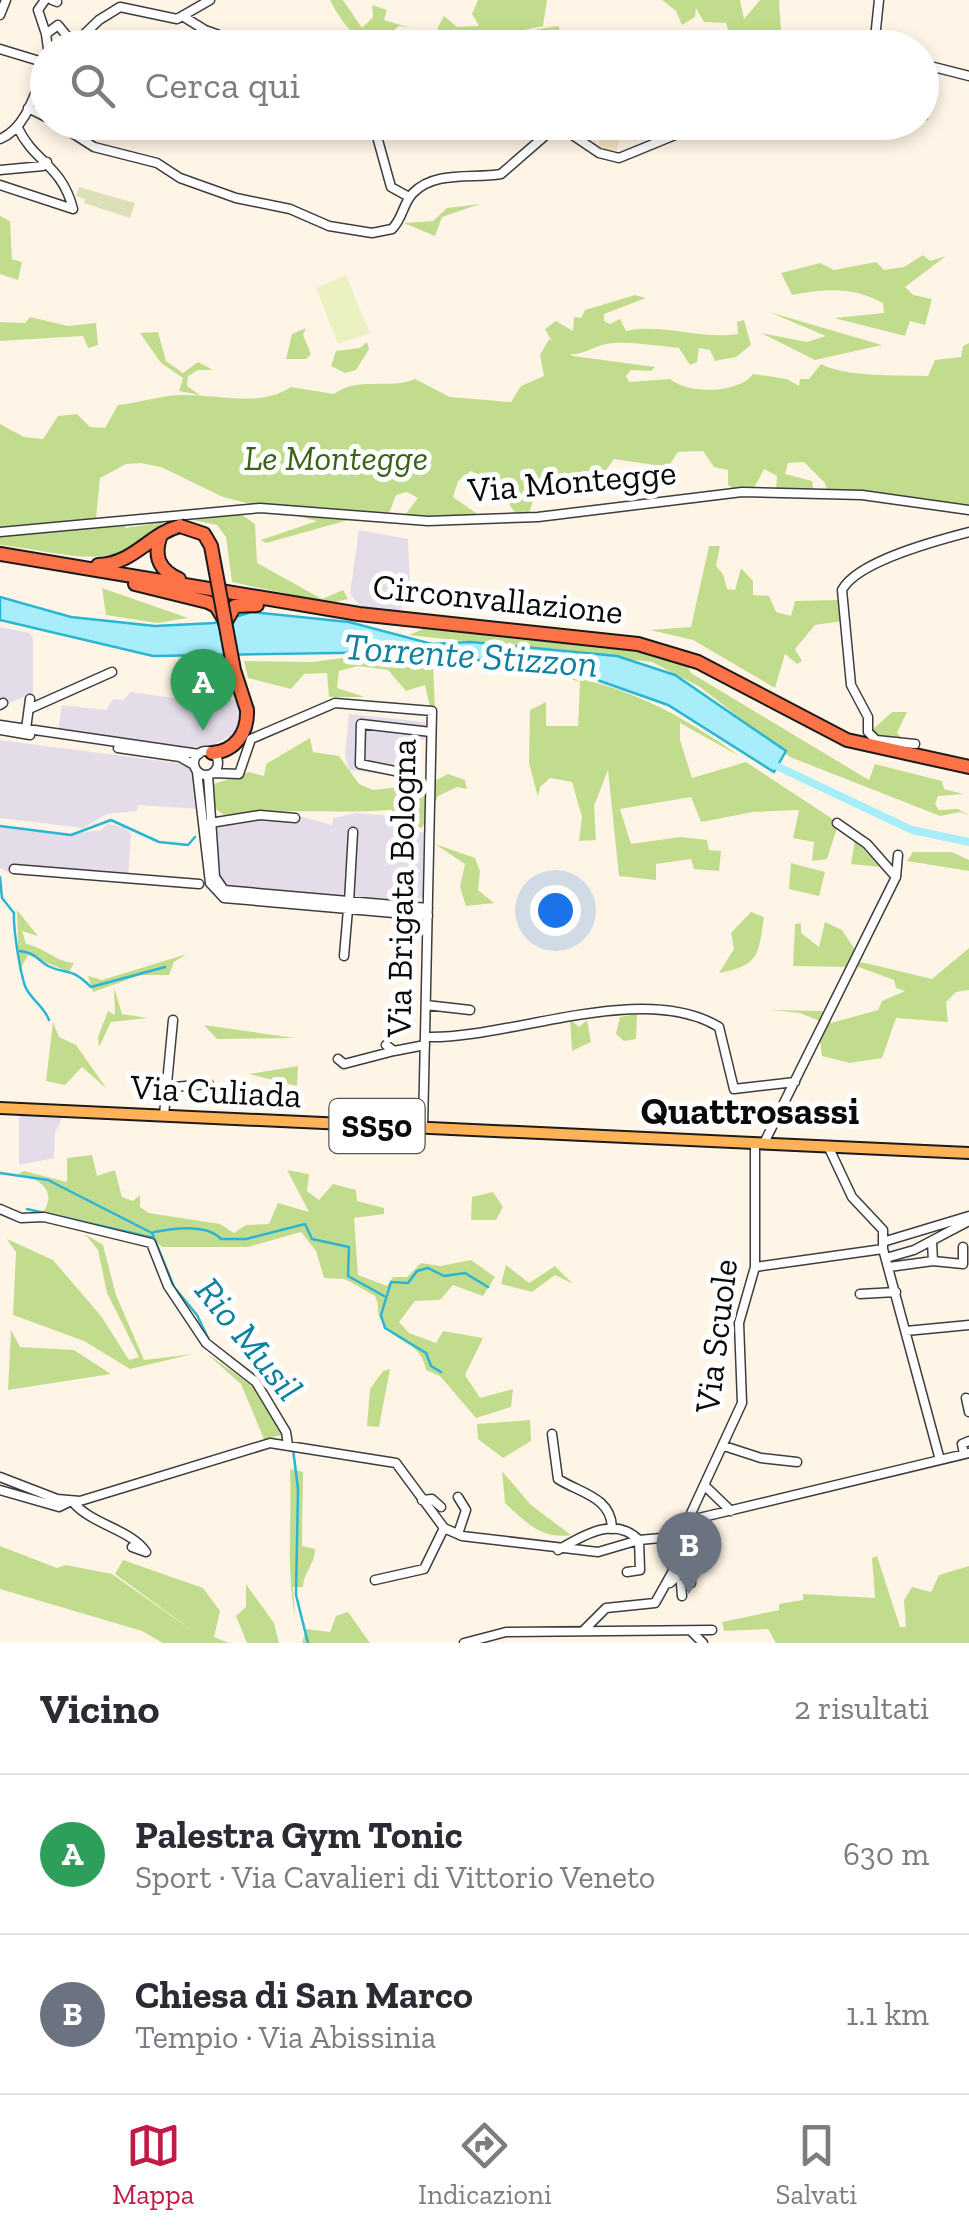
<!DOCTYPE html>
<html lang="it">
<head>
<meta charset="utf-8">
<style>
  body { margin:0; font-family:"Zilla Slab",serif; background:#f2f2f3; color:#2b2b33 }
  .you { position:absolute; left:555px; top:910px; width:35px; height:35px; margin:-25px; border:8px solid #fff; border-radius:50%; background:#1a73e8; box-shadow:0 0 0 15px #1a73e833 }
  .badge { display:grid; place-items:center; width:65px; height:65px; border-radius:50%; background:#c01b46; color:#fff; font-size:32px; font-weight:700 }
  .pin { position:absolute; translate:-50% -82px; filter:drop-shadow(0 2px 5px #0008) }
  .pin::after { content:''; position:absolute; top:52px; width:35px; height:30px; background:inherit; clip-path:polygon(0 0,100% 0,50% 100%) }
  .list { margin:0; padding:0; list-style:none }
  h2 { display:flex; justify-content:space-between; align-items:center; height:130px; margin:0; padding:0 40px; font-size:42px }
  h2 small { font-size:32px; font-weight:400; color:#7c7c81 }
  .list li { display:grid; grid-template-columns:65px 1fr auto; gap:30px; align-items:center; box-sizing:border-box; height:160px; padding:0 40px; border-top:2px solid #e1e1e2 }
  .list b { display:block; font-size:38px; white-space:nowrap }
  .list p { margin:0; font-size:32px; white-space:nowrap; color:#7c7c81 }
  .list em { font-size:32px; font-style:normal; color:#7c7c81 }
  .icon { flex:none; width:55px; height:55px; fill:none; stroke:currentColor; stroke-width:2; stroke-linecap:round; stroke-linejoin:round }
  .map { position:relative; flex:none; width:969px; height:1643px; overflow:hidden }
  .search { position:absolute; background:#fff; box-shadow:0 5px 15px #0003; left:30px; right:30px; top:30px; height:110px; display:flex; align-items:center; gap:25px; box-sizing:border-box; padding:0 35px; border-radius:55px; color:#7c7c81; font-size:38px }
  .sheet { height:450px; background:#fff }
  nav { display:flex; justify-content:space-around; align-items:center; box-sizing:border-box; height:140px; border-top:2px solid #e1e1e2; background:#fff; font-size:28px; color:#7c7c81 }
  nav a { display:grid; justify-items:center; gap:5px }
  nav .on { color:#c01b46 }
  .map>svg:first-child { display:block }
</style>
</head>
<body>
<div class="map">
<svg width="969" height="1643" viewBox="0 0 969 1643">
  <rect width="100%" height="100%" fill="#fff5e6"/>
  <!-- industrial -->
  <path fill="#e5dcea" d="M359 530 408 539 410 588 399 613 363 609 350 594Z
    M0 627 30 633 33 639V693L0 707Z
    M131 692 216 704 218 697 239 701 242 731 199 751 58 731 62 705 106 710 113 699 123 700Z
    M349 714 425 722 428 738 415 742 411 777 349 770 345 755Z
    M0 740 192 765 200 809 138 805 137 811 107 814 83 828 0 818Z
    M356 813 391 816 401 829 426 833 427 899 419 898 414 905 229 891 218 877 215 826 295 815 332 825 333 818Z
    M107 824 124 827 131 834 128 878 22 872 14 875 0 868V825L68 834 101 830Z
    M19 1115 63 1116 55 1133 54 1158 19 1165Z"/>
  <!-- farmland -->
  <path fill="#f6e7c5" d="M601 130 620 131 616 157 598 151Z"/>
  <!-- forest -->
  <path fill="#c2dc8d" d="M330 0H343L362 28 373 17 372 5 387 10 384 20 411 28 399 26C365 55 346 31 330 0Z
    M478 0H547L543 26 496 36 474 48 437 29 444 16 457 27 479 26 472 14Z
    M662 0H740L744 19 760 0H779L781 31 764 43 710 45 730 35 726 23 704 22 696 8 695 17 682 25 676 11Z
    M558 26 569 47H561L548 37 534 47H507L512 43 510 40 477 47 515 33Z
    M480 204 442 217 435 236 404 223 433 221 447 208Z
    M0 216 10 221 12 259 22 262 18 280 0 274Z
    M923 255 930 261 946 256 905 287 913 295 932 299 925 325 910 321 905 336 834 318 884 313 883 303C850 286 828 289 792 295L781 273 820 263 834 270 876 262 884 270 904 267Z
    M635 295 646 298 604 314V321L610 324 620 319 626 331C663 323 701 340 738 334L737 322 744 320 751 345 736 357 715 361 710 350 699 348 697 362 690 365 679 348C658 346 634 342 613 343 587 344 568 375 545 329L556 321 573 331 574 317 581 318 585 310Z
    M769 312 882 345 815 360 761 333 807 342 826 336Z
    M30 317 68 326 96 323 98 345 88 348 83 336 0 341V322L25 323Z
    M306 328 303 335 311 354 306 359H286L292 334Z
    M158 332 166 361 183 373 198 362 213 370H198L188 376 187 386 200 395 179 391 183 378 161 363 140 333Z
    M549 339 573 356 655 367 651 371 631 370 626 376 629 382 670 379C687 394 739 394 753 374L787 379 799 386 800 379H809L821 364C844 377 897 375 928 376L935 360 961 357 963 346 969 343V510L931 500 828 493 825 483 804 462 788 463 785 474 812 481 814 493 776 491 777 476 764 469 754 488 733 489 728 485V470L714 467 703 451 678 452 668 467 614 459 603 474 589 471 567 475 562 481 565 497 535 495 529 513 517 515 506 500 482 488 478 474 471 471 458 481 453 497 483 518 402 519 418 498 407 492 396 495 390 511 380 518 363 516 266 543 261 540 317 521 223 497 161 467 140 463 126 464 100 478 96 519H121L126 528 164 522C115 578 63 551 0 545V424L24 437 43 439 58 416 77 414 90 427 105 428 118 405C138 403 162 395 182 395 218 394 259 408 291 387L334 394C358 376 390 390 415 379L450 397 511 402 521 386 544 376 540 355Z
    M367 342 369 349 356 370 345 373 331 366 336 351 360 348Z
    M241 514 255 524 257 563 322 599 343 590 348 599 330 603 232 582 226 537 217 525 193 520Z
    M709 546H720L716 566 723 574 727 589 735 590 741 568 753 581V595L769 596 776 612 791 616 795 601 839 600 842 621 815 625 795 649 802 661 797 664 785 654 775 688 693 640 650 630 691 627Z
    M102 588 188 618 157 623 106 615Z
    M425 628 617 645 687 665 691 673 869 780 875 764 942 781 944 789 963 794 938 796 935 804 939 810 958 809 969 815 960 812 940 816 790 757 700 687 652 662 409 635Z
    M357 656 433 663 436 734 425 685 406 691 388 670 358 666 339 671 337 688 365 697H329L327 673 304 674 291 689 248 678 244 661 313 662Z
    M553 674C623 683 684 716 741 757L680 723V740L692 778 746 762 831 818 837 828 827 859 812 861 814 842 793 838 799 810 753 812 701 822 691 797 620 809 631 844 680 837 707 840 709 850 721 851 719 871 694 869 691 859 656 864V880L619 876 608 770 594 806 596 840 579 841 582 817 572 782 550 778 540 787 538 797 529 763 530 710 546 702V726H578L580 682Z
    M892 712H907L897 733 904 740 880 739 871 731Z
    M310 738 313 752 339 756 359 784 373 790 411 786 425 778 436 752V780L448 774 465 780 467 789 457 787 438 796 422 828 406 823 391 810C334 814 281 808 224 815L213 807 211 785 249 772 264 776 266 764Z
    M855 840 880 867 851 864Z
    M435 844 475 858 480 871 478 890 494 903 466 906 460 887 465 864Z
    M913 852H952L969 860V871L907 861Z
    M791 863 825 872 819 896 789 889Z
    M17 910 38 936 22 931 26 944C46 948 54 961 74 963L69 972 28 955 19 972Z
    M751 912 764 917C758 956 760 965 719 973L734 949 731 933Z
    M825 922 842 930 857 953 849 967 793 966 795 924 801 923V933L819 947Z
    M969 948V990L956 992 946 1002 948 1022 896 1018 882 1058 850 1063 822 1056 820 1039 827 1024 800 1013 770 1010 822 1011 831 1023 878 1010 882 1001 905 991 896 988 894 980 856 966 861 962 932 979Z
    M187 954 174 962 169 975H141L93 992 88 976 102 980Z
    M114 987 122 1014 148 1018 111 1022 99 1047 98 1037 108 1011 115 1015Z
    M637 1014 636 1039 624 1041 616 1034 620 1017Z
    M570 1019 579 1027 587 1020 591 1042 572 1051Z
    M53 1022 59 1037 76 1045 107 1089 82 1067 65 1085 46 1081Z
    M204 1025 295 1038 217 1039Z
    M298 1066 297 1086 249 1074Z
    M92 1155 97 1176 115 1170 122 1197 133 1201 140 1195V1207L149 1213 220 1224 234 1233 246 1225 269 1224 278 1203 309 1212 287 1170 309 1174 307 1191 319 1200 333 1184 356 1190 357 1201 384 1208V1214L354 1218 358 1275 387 1286 393 1277H407L421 1263 440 1266 471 1260 495 1277 483 1296 453 1285 440 1300 415 1301 399 1322 409 1333 436 1343 443 1331 483 1338 465 1375 480 1398 513 1389 511 1407 476 1418 440 1376 426 1370C420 1339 394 1345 380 1319 376 1311 380 1305 375 1296L345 1279 324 1278 316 1251 301 1232 248 1247H162L154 1240 41 1215C59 1192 41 1179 18 1174L24 1171 67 1182V1158Z
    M493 1192 503 1207 496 1220H471L472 1197Z
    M85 1234 103 1245 116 1295 144 1360 193 1354 130 1369 84 1341 13 1315 16 1252 7 1239 53 1260 101 1316 129 1360 139 1357 107 1293 98 1250Z
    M506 1265 529 1283 555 1266 573 1284 555 1275 532 1292 501 1284Z
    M11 1330 20 1347 74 1350 111 1374 8 1390Z
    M206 1353 253 1386 282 1435 264 1439 241 1384Z
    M390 1369 379 1427 367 1426 370 1389 383 1371Z
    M530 1420 531 1441 503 1458 478 1439 477 1424Z
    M290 1469 303 1472 302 1546 315 1549C315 1565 304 1571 303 1587H293L295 1617C286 1566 292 1520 290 1469Z
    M502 1471 531 1505 571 1535C542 1540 525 1522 505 1503Z
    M0 1546 57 1568 66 1565 112 1574 197 1634 115 1574 123 1560 203 1588 220 1611 214 1637 229 1643H163L142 1631 0 1589Z
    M877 1556 900 1627H906L904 1600 912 1587 931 1592 939 1575 969 1566V1643H776L768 1629 724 1631 722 1622 779 1610V1604L803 1600V1594L875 1598 872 1558Z
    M246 1584 274 1623 279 1643H247L236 1616 246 1607Z
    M348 1612 370 1643H302L306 1629 330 1632 336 1616Z"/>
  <!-- cemetery -->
  <path fill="#dce0b8" d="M79 187 135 203 130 218 84 203 85 199 76 196Z"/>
  <!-- pitch -->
  <path fill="#ebf1c1" d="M346 275 370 333 338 344 316 288Z"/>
  <!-- water -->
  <path fill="#a7edfa" stroke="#2ab5d5" stroke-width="2.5" d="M0 597 71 617 155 626 214 623 252 612 349 622 432 644 471 642 617 656 675 675 786 751 774 772 668 705 566 669 401 652 153 656 0 620Z"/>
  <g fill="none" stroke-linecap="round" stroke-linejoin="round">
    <!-- stream -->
    <path stroke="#2ab5d5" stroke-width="2.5" d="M0 826 71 835 111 820 159 842 188 845 195 837
      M0 877 2 898 14 913C13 929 20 971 25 986 30 999 44 1006 49 1020
      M20 951C36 953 36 959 48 966 68 976 68 965 91 987L165 967
      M0 1173 48 1180 152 1233 174 1287 197 1315 209 1340
      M27 1209 154 1238
      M154 1232C174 1228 207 1224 221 1239H246L305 1224 312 1239 349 1247 348 1276 384 1296
      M238 1364 258 1377 264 1389
      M441 1372 431 1366 426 1353 385 1328 381 1315 391 1282 408 1283 417 1271 428 1268 444 1276 465 1273 488 1287
      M293 1449 298 1489 296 1595 308 1643"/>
    <!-- river -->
    <path stroke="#a7edfa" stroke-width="8" d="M770 763 912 830 969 842"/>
    <!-- minor casing -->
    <g stroke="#3d3d3d" stroke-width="11">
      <path id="minor" d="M45 0 38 10 46 34
        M52 0 57 2
        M0 15 6 0
        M184 17 205 30 255 48
        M70 48 99 20 120 7 177 19 210 0
        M874 48 879 0
        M0 49 46 63
        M48 49 46 34 58 25 75 46
        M922 64 969 76
        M922 107 923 116
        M28 108 48 118
        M55 122 94 147 157 163 180 178 236 198 290 209 329 226 372 233 392 229C403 218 403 203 413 193 436 170 473 179 501 174L547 134 568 132 599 153 619 158 707 122
        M373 122 391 187 409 197
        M0 139C29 127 36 87 48 60
        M0 170 43 166 47 162
        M0 185 73 209C62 165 34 162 18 128
        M0 532 260 508 428 521 538 517 742 492 862 495 969 510
        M0 705 3 703
        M29 709 112 672
        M0 725 199 754
        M26 729 30 699
        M0 730 30 735
        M915 744 876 740 868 732V717L851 685 842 590C857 561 938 540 969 532
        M118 748 180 757 194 765
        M194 763a12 12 0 1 1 24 0a12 12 0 1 1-24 0Z
        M197 772 210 883 224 898 428 916
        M400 772 360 764 361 724 431 732
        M213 773 239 774 251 739 335 703 432 711 423 1128
        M208 775 215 877 224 890 428 908
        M210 823 260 815 295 818
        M837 823 867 844 896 877
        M14 869 199 884
        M349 902 353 832
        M344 956 348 909
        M426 1005 470 1010
        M425 1037C509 1040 642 980 719 1027L734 1089 795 1082
        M386 1045 394 1051 425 1045
        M338 1059 344 1064 394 1051
        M166 1093 174 1087 209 1084
        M164 1115 173 1020
        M764 1143 896 877 898 855
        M828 1146 852 1197 883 1230V1249L940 1460
        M0 1209 21 1218 44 1217 151 1243 168 1286 206 1343 256 1382 286 1432 288 1445
        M886 1241 969 1216
        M886 1258 914 1250 969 1221
        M933 1261 963 1264V1247
        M755 1267 883 1249
        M889 1267 933 1261 932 1242
        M860 1294 896 1292
        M906 1331 969 1325
        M966 1398 969 1412
        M552 1434 558 1479C580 1493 612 1497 612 1529
        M724 1446 761 1458 797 1462
        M964 1454 962 1444 969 1441
        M0 1477 57 1499 80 1501 270 1443 396 1463 444 1528 462 1536 598 1552 639 1540 672 1537 699 1518 969 1453
        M704 1485 731 1511
        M0 1490 59 1507 69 1502
        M458 1497 466 1510 458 1534
        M422 1500 432 1499 441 1507
        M72 1501C91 1525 131 1529 146 1552L132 1547
        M687 1522 742 1403 739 1323 755 1267V1143
        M558 1550C582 1536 614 1515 639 1540L640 1570 627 1572
        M375 1580 424 1569 444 1528
        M670 1583 680 1574 689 1577 691 1583 681 1584 682 1596
        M583 1631 606 1608 655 1603 673 1571 668 1537
        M692 1632 703 1643
        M464 1643 506 1632 712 1630"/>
    </g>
    <!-- major casing -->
    <g stroke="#1b1b1b" stroke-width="14">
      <path id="major" d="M0 1108 969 1153"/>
    </g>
    <!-- highway casing -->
    <g stroke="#1b1b1b" stroke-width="16">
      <path id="highway" d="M161 535C153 556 159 570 179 579
        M0 554 359 614 638 644 698 662 847 740 969 767
        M98 565C134 564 149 534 180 526
        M135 584 208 602 216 606 224 619
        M225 623 235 606 257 605
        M212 753C236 751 248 732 247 710"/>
    </g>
    <!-- minor -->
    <use href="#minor" stroke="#fff" stroke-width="8"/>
    <!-- major -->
    <use href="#major" stroke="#ffb256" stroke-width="10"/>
    <!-- highway -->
    <use href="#highway" stroke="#fd7246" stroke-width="12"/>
    <!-- highway-bridge casing -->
    <g stroke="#1b1b1b" stroke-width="16" stroke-linecap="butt">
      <path id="highway-bridge" d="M180 526 204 534 211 546 234 670 247 710"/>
    </g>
    <!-- highway-bridge -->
    <use href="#highway-bridge" stroke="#fd7246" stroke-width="12"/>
  </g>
  <g text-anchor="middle" stroke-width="10" stroke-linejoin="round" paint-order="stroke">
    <!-- shield labels -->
    <rect fill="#fff" stroke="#545454" stroke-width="2.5" x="329.5" y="1099" width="95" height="54" rx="8"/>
    <g font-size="32" font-weight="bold" fill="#0a0a0a">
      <text x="377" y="1137">SS50</text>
    </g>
    <!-- park labels -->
    <g font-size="35" font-style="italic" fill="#386318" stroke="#fff">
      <text x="336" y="470">Le Montegge</text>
    </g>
    <!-- street labels -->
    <g font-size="35" fill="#0a0a0a" stroke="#fff">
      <text transform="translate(572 481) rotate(-5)" y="12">Via Montegge</text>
      <text transform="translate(498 599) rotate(6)" y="12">Circonvallazione</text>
      <text transform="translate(401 888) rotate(-89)" y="12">Via Brigata Bologna</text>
      <text transform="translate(216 1091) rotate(3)" y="12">Via Culiada</text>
      <text transform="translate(716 1336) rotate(-83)" y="12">Via Scuole</text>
    </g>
    <!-- water labels -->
    <g font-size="38" font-style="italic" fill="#0e80a0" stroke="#fff">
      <text transform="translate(471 655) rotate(4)" y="13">Torrente Stizzon</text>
      <text transform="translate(249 1339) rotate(51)" y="13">Rio Musil</text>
    </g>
    <!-- neighbourhood labels -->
    <g font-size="38" font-weight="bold" fill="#0a0a0a" stroke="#fff">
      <text x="750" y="1124">Quattrosassi</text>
    </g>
  </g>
</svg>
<div class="you"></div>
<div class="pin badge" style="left:203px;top:731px;background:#2e9e5b">A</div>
<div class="pin badge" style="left:689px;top:1594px;background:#6b7280">B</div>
<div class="search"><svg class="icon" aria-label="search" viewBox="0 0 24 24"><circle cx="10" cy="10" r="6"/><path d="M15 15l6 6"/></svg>Cerca qui</div>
</div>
<section class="sheet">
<h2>Vicino<small>2 risultati</small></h2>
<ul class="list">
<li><span class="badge" style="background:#2e9e5b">A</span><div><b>Palestra Gym Tonic</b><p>Sport · Via Cavalieri di Vittorio Veneto</p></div><em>630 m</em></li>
<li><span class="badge" style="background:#6b7280">B</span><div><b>Chiesa di San Marco</b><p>Tempio · Via Abissinia</p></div><em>1.1 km</em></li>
</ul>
</section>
<nav>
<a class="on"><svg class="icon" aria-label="map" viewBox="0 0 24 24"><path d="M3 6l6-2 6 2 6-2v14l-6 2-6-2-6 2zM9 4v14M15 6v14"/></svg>Mappa</a>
<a><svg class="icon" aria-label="directions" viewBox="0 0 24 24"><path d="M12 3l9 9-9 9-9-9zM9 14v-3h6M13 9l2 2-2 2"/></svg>Indicazioni</a>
<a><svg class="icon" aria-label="saved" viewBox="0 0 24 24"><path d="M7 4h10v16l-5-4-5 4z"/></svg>Salvati</a>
</nav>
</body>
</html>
